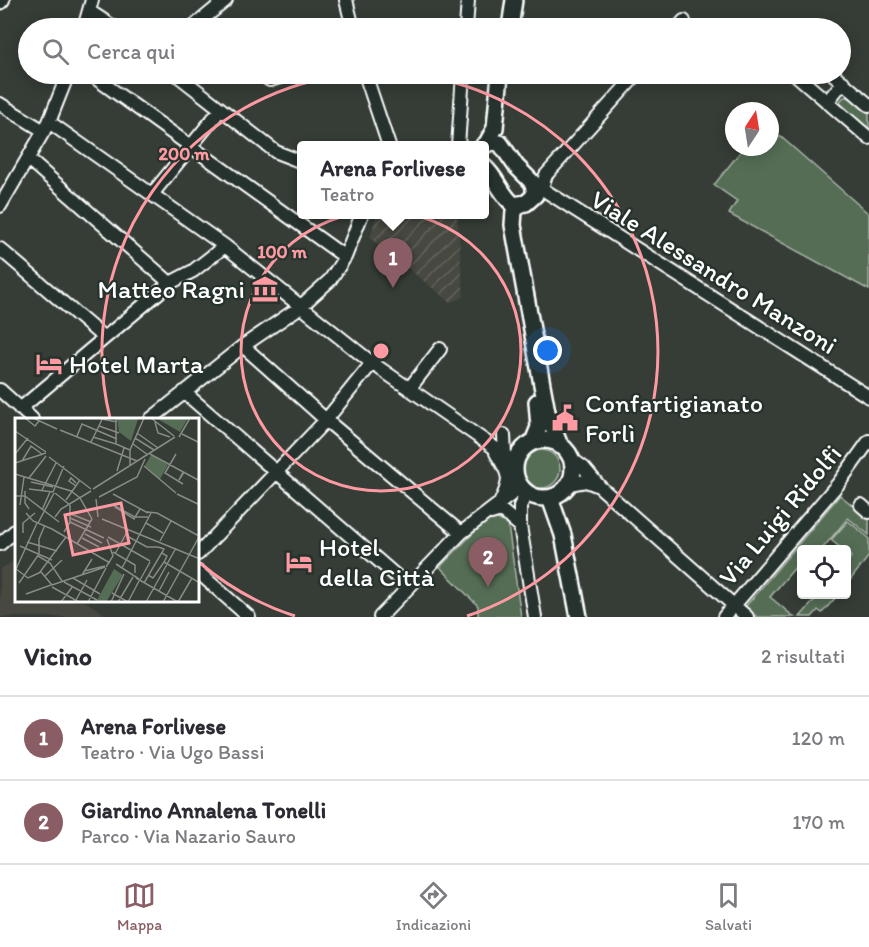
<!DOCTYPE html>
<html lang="it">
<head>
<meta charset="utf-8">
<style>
  body { margin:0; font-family:Itim,sans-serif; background:#f7f7f7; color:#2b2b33 }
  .controls { position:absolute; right:18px; bottom:18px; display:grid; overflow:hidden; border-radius:6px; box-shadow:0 3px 15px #0003 }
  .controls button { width:54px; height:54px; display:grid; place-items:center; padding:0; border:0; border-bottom:2px solid #e1e1e2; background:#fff; color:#2b2b33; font:30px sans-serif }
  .compass { position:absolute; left:725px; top:102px; width:54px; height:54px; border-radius:50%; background:#fff; box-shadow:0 3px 15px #0003; rotate:12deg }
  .you { position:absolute; left:548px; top:351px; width:21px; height:21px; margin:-15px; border:4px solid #fff; border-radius:50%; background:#1a73e8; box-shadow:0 0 0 9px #1a73e833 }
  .badge { display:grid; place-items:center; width:39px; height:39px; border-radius:50%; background:#8a5d65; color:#fff; font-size:20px; font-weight:700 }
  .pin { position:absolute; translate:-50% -50px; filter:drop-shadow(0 2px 3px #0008) }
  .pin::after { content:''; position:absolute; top:32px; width:21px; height:18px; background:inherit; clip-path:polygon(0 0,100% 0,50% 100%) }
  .popup { position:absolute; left:297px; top:141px; width:192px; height:78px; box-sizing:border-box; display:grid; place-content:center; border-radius:6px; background:#fff; filter:drop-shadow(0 2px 4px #0005); font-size:20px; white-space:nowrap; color:#7c7c81 }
  .popup b { font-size:22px; color:#2b2b33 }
  .popup::after { content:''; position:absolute; left:50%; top:100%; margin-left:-12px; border:12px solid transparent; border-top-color:#fff }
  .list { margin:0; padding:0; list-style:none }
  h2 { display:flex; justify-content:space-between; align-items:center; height:78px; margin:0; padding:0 24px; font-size:26px }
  h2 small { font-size:20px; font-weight:400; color:#7c7c81 }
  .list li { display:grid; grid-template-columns:39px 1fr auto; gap:18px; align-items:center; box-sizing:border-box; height:84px; padding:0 24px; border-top:2px solid #e1e1e2 }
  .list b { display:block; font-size:22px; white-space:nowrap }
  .list p { margin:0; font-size:20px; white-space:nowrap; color:#7c7c81 }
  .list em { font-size:20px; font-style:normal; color:#7c7c81 }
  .icon { flex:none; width:33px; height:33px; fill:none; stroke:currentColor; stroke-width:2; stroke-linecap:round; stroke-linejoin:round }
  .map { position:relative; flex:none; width:869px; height:617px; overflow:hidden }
  .search { position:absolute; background:#fff; box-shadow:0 3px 15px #0003; left:18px; right:18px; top:18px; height:66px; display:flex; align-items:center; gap:15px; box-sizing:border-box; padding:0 21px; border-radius:33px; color:#7c7c81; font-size:22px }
  .sheet { height:246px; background:#fff }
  nav { display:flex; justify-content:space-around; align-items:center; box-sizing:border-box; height:84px; border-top:2px solid #e1e1e2; background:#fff; font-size:16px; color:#7c7c81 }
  nav a { display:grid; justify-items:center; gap:3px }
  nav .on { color:#8a5d65 }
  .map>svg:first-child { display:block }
</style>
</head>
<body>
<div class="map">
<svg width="869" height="617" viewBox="0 0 869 617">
  <defs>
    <pattern id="industrial-furrows" width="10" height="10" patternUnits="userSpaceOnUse" patternTransform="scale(1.5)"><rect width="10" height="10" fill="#474941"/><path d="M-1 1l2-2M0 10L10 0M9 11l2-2" fill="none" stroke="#63645e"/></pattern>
  </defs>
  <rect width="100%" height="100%" fill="#353d36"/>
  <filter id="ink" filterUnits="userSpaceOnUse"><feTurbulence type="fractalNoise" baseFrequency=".0167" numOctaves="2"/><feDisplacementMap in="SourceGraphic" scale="12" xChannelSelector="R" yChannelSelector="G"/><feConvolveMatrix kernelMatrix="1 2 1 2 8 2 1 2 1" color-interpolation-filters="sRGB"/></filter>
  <g filter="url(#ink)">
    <!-- built -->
    <path fill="#474941" d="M16 560V600L85 601 109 617H0V569Z"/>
    <!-- industrial -->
    <path fill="url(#industrial-furrows)" d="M377 214 457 215 464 297 450 302 370 238Z"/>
    <!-- green -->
    <path fill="#546d54" stroke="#aab6aa" stroke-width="1.5" d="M844 97H850L869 113V134L842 110 840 101Z
      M780 136 869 214V290L729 214 737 201 714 185 744 147 768 149Z
      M522 469a19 19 0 1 1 38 0a19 19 0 1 1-38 0Z
      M840 495 869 519V535L848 518 822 549 802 550 801 568 797 565 770 597 794 617H757L745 607Z
      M496 518 508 525 521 617H478V606L440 567 486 520Z
      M848 521 869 538V556L847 584V563L851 557 846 550 842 549 831 540Z
      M819 595H838L822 613 818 610 812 617H800Z"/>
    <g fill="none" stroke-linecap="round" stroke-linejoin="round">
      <!-- minor casing -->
      <g stroke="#fff" stroke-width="16">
        <path id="minor" d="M346 0 353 28
          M0 3 3 0
          M89 11 115 28
          M84 28 92 0
          M192 28 226 0
          M466 28 468 0
          M678 28 684 21
          M778 28H780
          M90 74 345 257
          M176 74 276 152 302 162
          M261 74 270 80 290 74
          M365 74 389 146
          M795 74 869 138
          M833 74 869 105
          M827 102 843 82
          M0 104 44 131
          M49 122 225 246 372 363 515 462
          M458 146 463 74
          M28 159 170 283
          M533 183 869 397
          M542 187 546 175 637 74
          M153 193 221 109
          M0 206 49 122 68 74
          M0 249 103 337
          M243 346 326 420 461 533
          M409 389 440 349
          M0 390 32 419
          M184 392 409 587
          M20 409 170 283 193 271 225 246
          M151 419 243 346 300 307 330 280 345 257 362 214
          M504 435 505 455
          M496 453C510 475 512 479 500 503
          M570 458 584 468 600 487 747 617
          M569 484 586 481 599 486
          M861 505 869 512
          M491 513 501 510 520 526 535 617
          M520 526V506L527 493
          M0 544 16 530
          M198 554 326 420 372 363
          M198 572 249 617
          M380 617 461 533 521 487
          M724 617 838 484 869 441"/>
      </g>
      <!-- major casing -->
      <g stroke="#fff" stroke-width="20">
        <path id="major" d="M510 28 514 0
          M487 143 495 128 500 74
          M483 146 491 142 500 143 516 166 533 183 535 195 526 203 514 205C501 195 497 178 484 167
          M520 205 514 211 513 225 547 412 560 446
          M515 469a29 29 0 1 1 58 0a29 29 0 1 1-58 0Z
          M533 442 539 427 537 402
          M550 498 563 535 579 617"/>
      </g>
      <!-- minor -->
      <use href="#minor" stroke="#26332d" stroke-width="12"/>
      <!-- major -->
      <use href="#major" stroke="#26332d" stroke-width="15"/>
    </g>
  </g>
  <!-- distance rings -->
  <g fill="none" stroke="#ff9aa2" stroke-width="3">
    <circle cx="381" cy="351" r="140"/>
    <path d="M295 616A279 279 0 0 1 200 563M110 418A279 279 0 0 1 352 74M410 74A279 279 0 0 1 467 616"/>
  </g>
  <!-- icons -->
  <defs>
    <g id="museum-bare" transform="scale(2.07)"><path d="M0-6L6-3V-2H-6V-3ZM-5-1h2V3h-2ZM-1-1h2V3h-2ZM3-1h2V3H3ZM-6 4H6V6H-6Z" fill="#ff9aa2" stroke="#26332d" stroke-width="2.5" paint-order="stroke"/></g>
    <g id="hotel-bare" transform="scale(2.07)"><path d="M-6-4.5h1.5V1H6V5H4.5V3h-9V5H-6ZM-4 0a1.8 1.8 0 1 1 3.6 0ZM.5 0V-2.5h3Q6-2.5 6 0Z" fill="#ff9aa2" stroke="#26332d" stroke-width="2.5" paint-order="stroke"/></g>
    <g id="civic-bare" transform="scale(2.07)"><path d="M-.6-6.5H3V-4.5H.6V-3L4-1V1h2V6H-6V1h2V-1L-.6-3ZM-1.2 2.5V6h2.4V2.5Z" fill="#ff9aa2" stroke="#26332d" stroke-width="2.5" paint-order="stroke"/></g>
  </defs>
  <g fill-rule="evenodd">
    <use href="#museum-bare" x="265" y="289"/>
    <use href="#hotel-bare" x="49" y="364"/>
    <use href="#civic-bare" x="565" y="418"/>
    <use href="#hotel-bare" x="299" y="562"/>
  </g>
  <g text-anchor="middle" stroke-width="4.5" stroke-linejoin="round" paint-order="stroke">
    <!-- street labels -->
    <g font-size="26" fill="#fff" stroke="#26332d">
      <text transform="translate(714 272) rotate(32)" y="9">Viale Alessandro Manzoni</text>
      <text transform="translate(780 515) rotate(-50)" y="9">Via Luigi Ridolfi</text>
    </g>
    <!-- poi labels -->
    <g font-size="26" fill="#fff" stroke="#26332d" text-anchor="start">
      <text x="245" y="298" text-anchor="end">Matteo Ragni</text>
      <text x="69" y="373">Hotel Marta</text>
      <text x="585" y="412">Confartigianato<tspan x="585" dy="30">Forlì</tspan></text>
      <text x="319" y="556">Hotel<tspan x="319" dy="30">della Città</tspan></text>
    </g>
  </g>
  <!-- overview -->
  <g transform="translate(15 418)">
    <rect width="184" height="184" fill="#353d36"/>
    <path d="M102 0 123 1 116 23 104 14ZM136 37 153 47 145 61 130 48ZM99 151 108 157 91 184H81Z" fill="#546d54"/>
    <path d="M141 0H173L165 14Z" fill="#546d54"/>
    <path fill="none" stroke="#868b86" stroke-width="1.5" d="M10 0 20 8 24 3M18 0 42 11M101 0V26L115 32M136 0 159 18M140 4 143 15 155 19M84 8 87 1 102 4M45 12 122 43M0 13 31 34M122 15 143 30M167 16 185 25M62 18 67 6 102 21M78 19 101 26M164 19 175 0M120 20 139 32M76 24 84 8 104 15M118 26 133 37M0 36 13 20M135 36 185 63M161 36 150 55 168 66M34 39 76 71M7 43 16 28 27 36M0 45 31 35M115 48V32L129 0M129 48 161 75M102 53 109 30M168 54 164 62 169 54M0 56 56 73 65 80 77 101M14 60 31 38M16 64 38 69M61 68 54 63 56 60 61 65M14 71 38 74M78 71 160 19M27 72 41 45M10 73V85L14 91M38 74 49 48M40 75 55 87M98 76 133 95M162 76 185 87M0 78H10L44 104M84 79 122 59 130 41M81 81 83 99M51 82 65 62M5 87 9 59M100 88 120 99 119 101 100 89ZM125 91 120 99H133M27 92 35 74M132 94 142 95 184 118M11 95 18 103 37 111M56 96 76 104M40 99 46 91 76 73M55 100 76 109M87 101 185 141M55 104 89 120M23 105 39 75M131 105 148 115M37 111 95 145M49 114 55 104V87M8 115V105L20 95M70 116 87 125M112 118 132 129H143M93 119 135 143M67 120 84 129M145 123 156 103M12 124 42 133M62 126 77 101M5 128 37 142M98 134 120 147V155M100 136 112 114M23 138 35 145 47 163M149 144 185 165M101 146 124 161M91 149 98 138 92 121M107 150 136 95M1 151 22 105M1 151 13 160 26 154 37 167M69 153 90 148M25 154 51 119M67 157 77 141M133 157 138 160 149 144 152 138 147 135M30 158 47 142M58 160 85 176M121 160 163 184M125 162 135 144M49 164 82 182M4 165 24 136V121L30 107M129 165 149 131 143 129M37 167 90 149M37 169 64 184M144 173 154 154M97 175 113 184M11 176 36 167M61 182 72 162M46 184 58 168M73 184 91 150M96 184 109 156M103 184 118 159M113 184 124 163M131 184 161 130M148 184 184 119M163 184 177 160"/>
    <path fill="#ff9aa2" fill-opacity="0.15" stroke="#ff9aa2" stroke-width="3" d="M106 85 114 125 58 137 50 97Z"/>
    <rect width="184" height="184" fill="none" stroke="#fff" stroke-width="3"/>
  </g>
  <circle cx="381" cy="351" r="9" fill="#ff9aa2" stroke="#26332d" stroke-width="3"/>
  <g font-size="18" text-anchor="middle" font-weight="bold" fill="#ff9aa2" stroke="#26332d" stroke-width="4.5" stroke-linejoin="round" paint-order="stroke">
    <text x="184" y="160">200 m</text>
    <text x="282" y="258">100 m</text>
  </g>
</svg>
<div class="controls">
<button><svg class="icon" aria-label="locate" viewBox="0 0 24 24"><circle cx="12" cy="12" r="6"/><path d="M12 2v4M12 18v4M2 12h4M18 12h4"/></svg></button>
</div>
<svg class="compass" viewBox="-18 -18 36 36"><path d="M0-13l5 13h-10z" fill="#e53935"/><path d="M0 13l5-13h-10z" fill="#7c7c81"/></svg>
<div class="you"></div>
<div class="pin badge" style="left:393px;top:288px">1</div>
<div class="popup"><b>Arena Forlivese</b>Teatro</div>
<div class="pin badge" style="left:488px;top:587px">2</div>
<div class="search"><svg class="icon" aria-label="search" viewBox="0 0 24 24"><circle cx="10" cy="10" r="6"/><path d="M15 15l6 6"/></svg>Cerca qui</div>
</div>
<section class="sheet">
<h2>Vicino<small>2 risultati</small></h2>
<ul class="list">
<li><span class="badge">1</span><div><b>Arena Forlivese</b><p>Teatro · Via Ugo Bassi</p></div><em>120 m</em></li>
<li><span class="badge">2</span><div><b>Giardino Annalena Tonelli</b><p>Parco · Via Nazario Sauro</p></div><em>170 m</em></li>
</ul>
</section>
<nav>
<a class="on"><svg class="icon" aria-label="map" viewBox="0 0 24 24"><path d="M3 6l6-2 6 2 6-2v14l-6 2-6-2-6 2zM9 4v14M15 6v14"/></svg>Mappa</a>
<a><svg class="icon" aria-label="directions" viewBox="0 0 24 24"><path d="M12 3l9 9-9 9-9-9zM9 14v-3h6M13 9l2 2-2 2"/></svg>Indicazioni</a>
<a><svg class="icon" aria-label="saved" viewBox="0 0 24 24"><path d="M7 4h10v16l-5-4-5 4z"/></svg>Salvati</a>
</nav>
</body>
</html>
